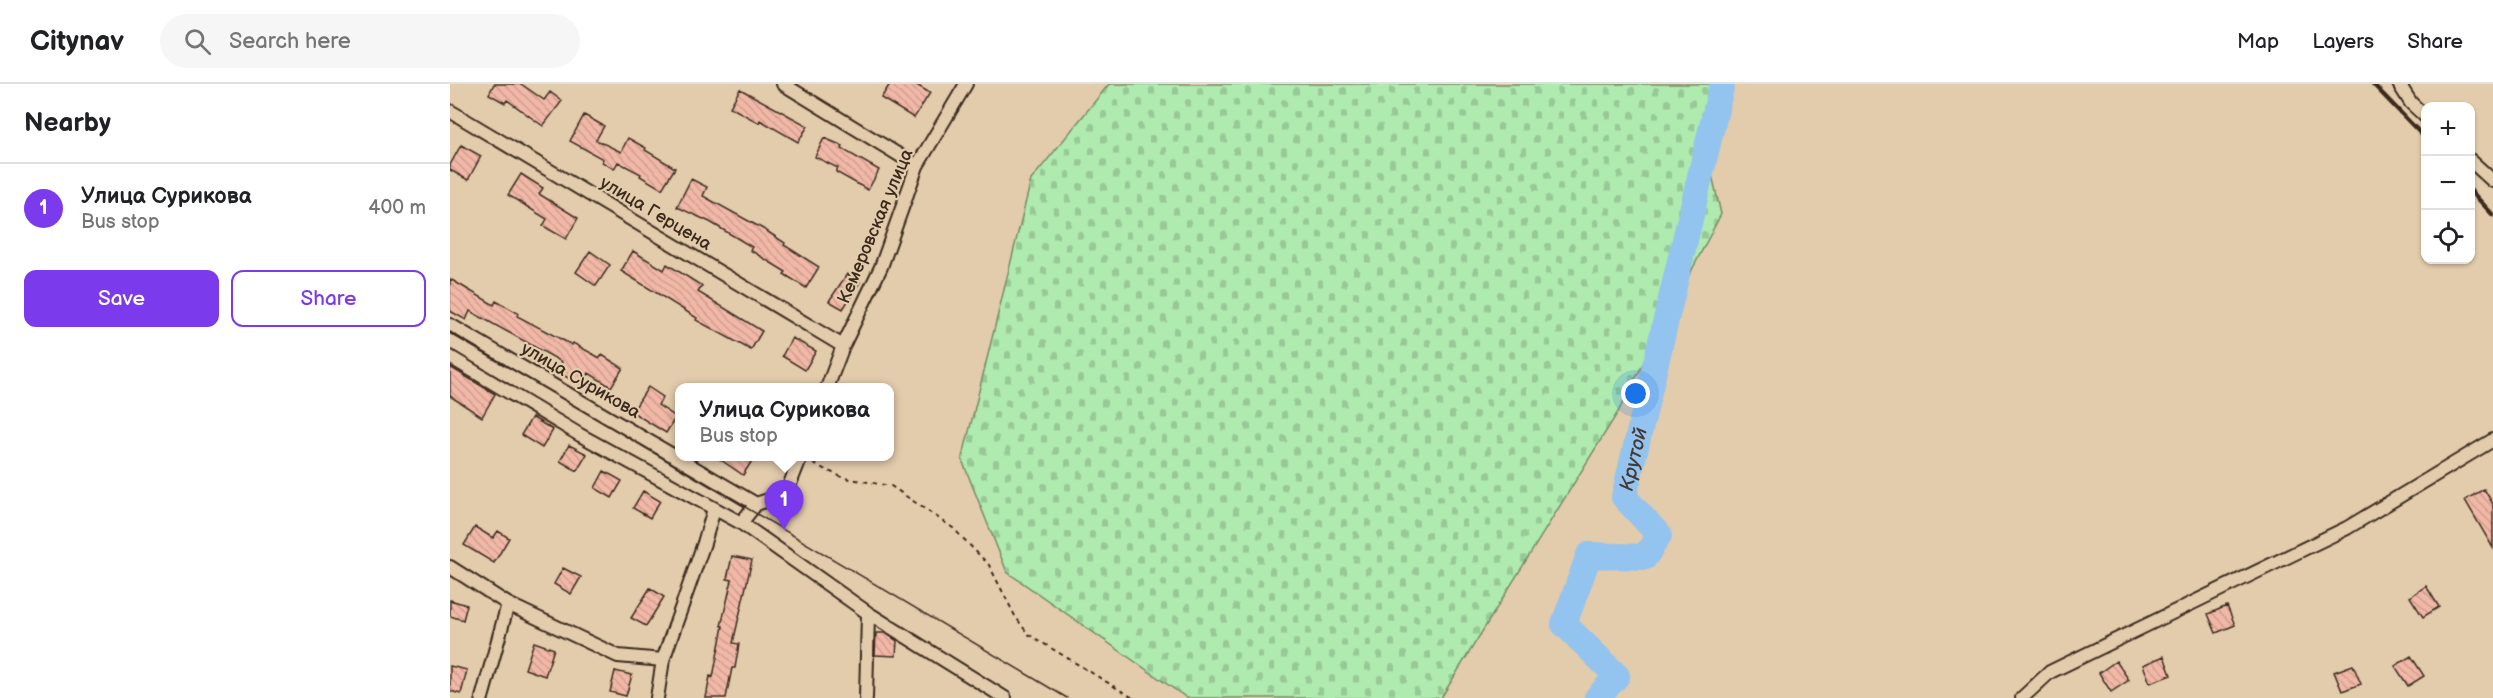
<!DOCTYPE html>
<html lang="en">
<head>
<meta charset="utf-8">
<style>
  body { margin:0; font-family:"Balsamiq Sans",sans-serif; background:#f6f6f6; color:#202124 }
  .controls { position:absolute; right:18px; top:18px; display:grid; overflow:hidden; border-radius:12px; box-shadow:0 2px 4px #0004 }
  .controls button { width:54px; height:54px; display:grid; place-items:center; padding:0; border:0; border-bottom:2px solid #e0e0e0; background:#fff; color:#202124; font:30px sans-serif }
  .you { position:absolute; left:1186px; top:310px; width:21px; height:21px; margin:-15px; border:4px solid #fff; border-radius:50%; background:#1a73e8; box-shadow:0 0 0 9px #1a73e833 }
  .badge { display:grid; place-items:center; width:39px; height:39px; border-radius:50%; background:#7c3aed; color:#fff; font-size:20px; font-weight:700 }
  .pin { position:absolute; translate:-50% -50px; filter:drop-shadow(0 2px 3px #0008) }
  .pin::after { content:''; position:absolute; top:32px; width:21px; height:18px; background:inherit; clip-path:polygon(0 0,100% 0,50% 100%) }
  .popup { position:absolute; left:225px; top:299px; width:219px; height:78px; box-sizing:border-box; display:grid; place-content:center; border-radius:12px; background:#fff; filter:drop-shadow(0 2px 4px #0005); font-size:20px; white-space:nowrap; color:#757577 }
  .popup b { font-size:22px; color:#202124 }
  .popup::after { content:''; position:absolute; left:50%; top:100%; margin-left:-12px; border:12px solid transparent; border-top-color:#fff }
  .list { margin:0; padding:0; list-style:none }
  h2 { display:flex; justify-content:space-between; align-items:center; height:78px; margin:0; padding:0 24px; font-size:26px }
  h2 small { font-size:20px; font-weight:400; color:#757577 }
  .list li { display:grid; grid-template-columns:39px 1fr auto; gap:18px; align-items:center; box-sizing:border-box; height:90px; padding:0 24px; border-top:2px solid #e0e0e0 }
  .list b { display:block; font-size:22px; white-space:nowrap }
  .list p { margin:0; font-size:20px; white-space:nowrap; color:#757577 }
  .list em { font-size:20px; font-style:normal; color:#757577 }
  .actions { display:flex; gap:12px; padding:18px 24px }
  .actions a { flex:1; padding:14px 0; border:2px solid #7c3aed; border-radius:12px; text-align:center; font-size:21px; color:#7c3aed }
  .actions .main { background:#7c3aed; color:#fff }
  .icon { flex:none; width:33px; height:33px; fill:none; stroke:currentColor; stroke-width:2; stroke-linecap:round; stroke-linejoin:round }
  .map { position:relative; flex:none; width:2043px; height:614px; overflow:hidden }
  header { display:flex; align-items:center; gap:36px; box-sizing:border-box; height:84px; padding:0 30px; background:#fff; border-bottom:2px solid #e0e0e0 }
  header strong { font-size:28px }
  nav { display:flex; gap:33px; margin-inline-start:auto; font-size:21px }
  .search { width:420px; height:54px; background:#f6f6f6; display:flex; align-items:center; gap:15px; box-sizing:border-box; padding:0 21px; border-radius:33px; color:#757577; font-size:22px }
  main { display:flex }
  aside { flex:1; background:#fff }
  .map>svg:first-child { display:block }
</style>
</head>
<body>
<header>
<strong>Citynav</strong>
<div class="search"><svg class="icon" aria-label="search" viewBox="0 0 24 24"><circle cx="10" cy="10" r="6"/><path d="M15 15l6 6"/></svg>Search here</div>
<nav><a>Map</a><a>Layers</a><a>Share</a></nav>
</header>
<main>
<aside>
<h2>Nearby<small></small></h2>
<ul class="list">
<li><span class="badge">1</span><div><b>Улица Сурикова</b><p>Bus stop</p></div><em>400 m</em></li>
</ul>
<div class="actions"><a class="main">Save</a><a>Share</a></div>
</aside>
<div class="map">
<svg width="2043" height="614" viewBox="0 0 2043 614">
  <defs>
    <pattern id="cemetery-stones" width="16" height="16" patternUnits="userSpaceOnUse" patternTransform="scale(1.5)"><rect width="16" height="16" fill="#afeaaf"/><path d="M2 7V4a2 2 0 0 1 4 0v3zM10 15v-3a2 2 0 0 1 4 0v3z" fill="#97c996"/></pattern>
    <pattern id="building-back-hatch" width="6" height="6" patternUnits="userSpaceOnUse" patternTransform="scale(1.5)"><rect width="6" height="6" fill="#f1b8a7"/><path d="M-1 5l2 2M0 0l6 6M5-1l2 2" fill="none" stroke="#d09e8f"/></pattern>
  </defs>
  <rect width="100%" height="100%" fill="#e3ccac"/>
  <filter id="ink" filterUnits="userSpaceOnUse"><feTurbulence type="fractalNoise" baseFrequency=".0167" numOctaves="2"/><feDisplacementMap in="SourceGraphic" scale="12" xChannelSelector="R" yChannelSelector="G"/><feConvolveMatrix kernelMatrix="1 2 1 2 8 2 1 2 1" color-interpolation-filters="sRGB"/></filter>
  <g filter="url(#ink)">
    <!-- cemetery -->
    <path fill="url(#cemetery-stones)" stroke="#758a66" stroke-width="1.5" d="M659 0H1271L1260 82 1271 130 1168 328 991 614H737L557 488 512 376 581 96Z"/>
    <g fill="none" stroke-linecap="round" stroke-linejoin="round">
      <!-- river -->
      <path stroke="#93c3ef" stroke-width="26" id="s1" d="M1147 614 1167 592 1114 540 1139 471 1195 473 1209 451 1174 413 1272 0"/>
    </g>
    <!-- building -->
    <path fill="url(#building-back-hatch)" stroke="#3b2a1e" stroke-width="1.5" d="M44 0H71L94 16 100 8 112 17 93 42 57 16 55 19 39 10Z
      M440 0H465L480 9 464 34 431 14Z
      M290 5 358 42 348 58 310 36 309 39 280 23Z
      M134 31 154 42 146 56 171 68 178 54 196 64 195 66 225 84 212 105 190 92 191 90 168 78 164 85 152 78 153 75 120 57Z
      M374 54 393 62 392 65 429 86 418 106 386 88 388 84 365 73Z
      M11 61 31 72 18 96 0 86V81Z
      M71 90 93 104 89 110 128 134 116 155 93 142 97 135 58 111Z
      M241 95 257 103 253 112 315 146 335 159 334 161 369 183 356 204 334 190 336 188 300 166 302 163 260 138 227 123Z
      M140 167 160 181 146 202 126 188Z
      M183 167 214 186 217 180 252 202 248 208 312 247 301 266 246 236 247 234 171 187Z
      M397 190 410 198 393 225 379 217Z
      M0 195 44 221 46 217 68 229 67 232 122 261 123 259 150 274 152 271 173 284 161 303 139 289 132 301 128 299 107 288 112 278 20 227 16 236 0 227Z
      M342 254 366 267 355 286 332 272Z
      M0 283 45 310 32 333 0 312Z
      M198 303 213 313 208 321 226 333 216 349 182 328Z
      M82 333 103 346 92 364 71 351Z
      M119 361 137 370 127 387 110 377Z
      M265 372H305L293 391Z
      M154 387 172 397 162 414 145 404Z
      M2034 405 2043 420V464L2015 416Z
      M193 407 210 417 200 434 183 424Z
      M25 443 43 454 48 447 59 454 44 479 14 461Z
      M282 472 302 476 283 559 289 560 285 584H282L276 614H256L260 592 263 593 273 542H271L282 496 277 495Z
      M113 484 131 493 121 510 104 500Z
      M1976 502 1989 523 1973 533 1960 513Z
      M200 504 214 513 196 542 181 534Z
      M0 516 17 521 13 536 0 532Z
      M1777 522 1785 541 1766 549 1758 530Z
      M426 549H435L447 557 446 572 425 571Z
      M84 558 104 565 95 592 75 585Z
      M1714 572 1721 591 1700 599 1693 581Z
      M1961 572 1974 592 1958 602 1945 582Z
      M1666 577 1679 596 1661 608 1649 589Z
      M1903 581 1911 600 1892 607 1884 588Z
      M0 582 17 586 11 610 0 607Z
      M165 587 182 591 176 612 160 608Z"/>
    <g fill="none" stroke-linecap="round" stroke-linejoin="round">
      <!-- street casing -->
      <g stroke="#3b2a1e" stroke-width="16">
        <path id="street" d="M333 0 467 82
          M1949 0 1961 19 1976 33
          M0 27 393 262
          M2020 76 2043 97
          M0 241 306 420
          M0 273 130 351 291 439 418 529 555 614
          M377 304 393 262 431 183 467 82 516 0
          M291 439 306 420 336 410 351 372
          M0 483 58 520 168 572 213 576
          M32 614 58 520
          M207 614 213 576 254 459 264 425
          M416 614 418 529
          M1572 614 1600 588 1897 444 2043 356"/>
      </g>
      <!-- path -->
      <path stroke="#3b2a1e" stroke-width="2" stroke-dasharray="4.5 4.5" stroke-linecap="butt" d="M363 380 394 394 441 402 503 444 539 481 565 532 578 550 683 614"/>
      <!-- street -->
      <use href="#street" stroke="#e3ccac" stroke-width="12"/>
      <!-- tram -->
      <path stroke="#3b2a1e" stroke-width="1.5" d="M0 248 617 614"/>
      <!-- rail -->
      <path stroke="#3b2a1e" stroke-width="4.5" d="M1923 0 1976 55
        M2020 106 2043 131"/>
    </g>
  </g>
  <g text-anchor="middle" stroke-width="4.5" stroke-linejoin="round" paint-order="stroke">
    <!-- street labels -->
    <g font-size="18" fill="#3b2a1e" stroke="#e3ccac">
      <text transform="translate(206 129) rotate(31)" y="6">улица Герцена</text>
      <text transform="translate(425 142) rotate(-67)" y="6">Кемеровская улица</text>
      <text transform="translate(131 296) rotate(30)" y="6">улица Сурикова</text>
    </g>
    <!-- water labels -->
    <g font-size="20" font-style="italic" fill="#443933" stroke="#e3ccac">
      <text dy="7" stroke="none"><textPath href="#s1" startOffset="350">Крутой</textPath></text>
    </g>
  </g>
</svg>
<div class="controls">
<button>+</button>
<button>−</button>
<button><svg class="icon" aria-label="locate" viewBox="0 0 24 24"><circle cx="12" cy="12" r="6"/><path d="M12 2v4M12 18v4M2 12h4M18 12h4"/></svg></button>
</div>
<div class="you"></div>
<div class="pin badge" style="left:334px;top:446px">1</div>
<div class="popup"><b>Улица Сурикова</b>Bus stop</div>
</div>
</main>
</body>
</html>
